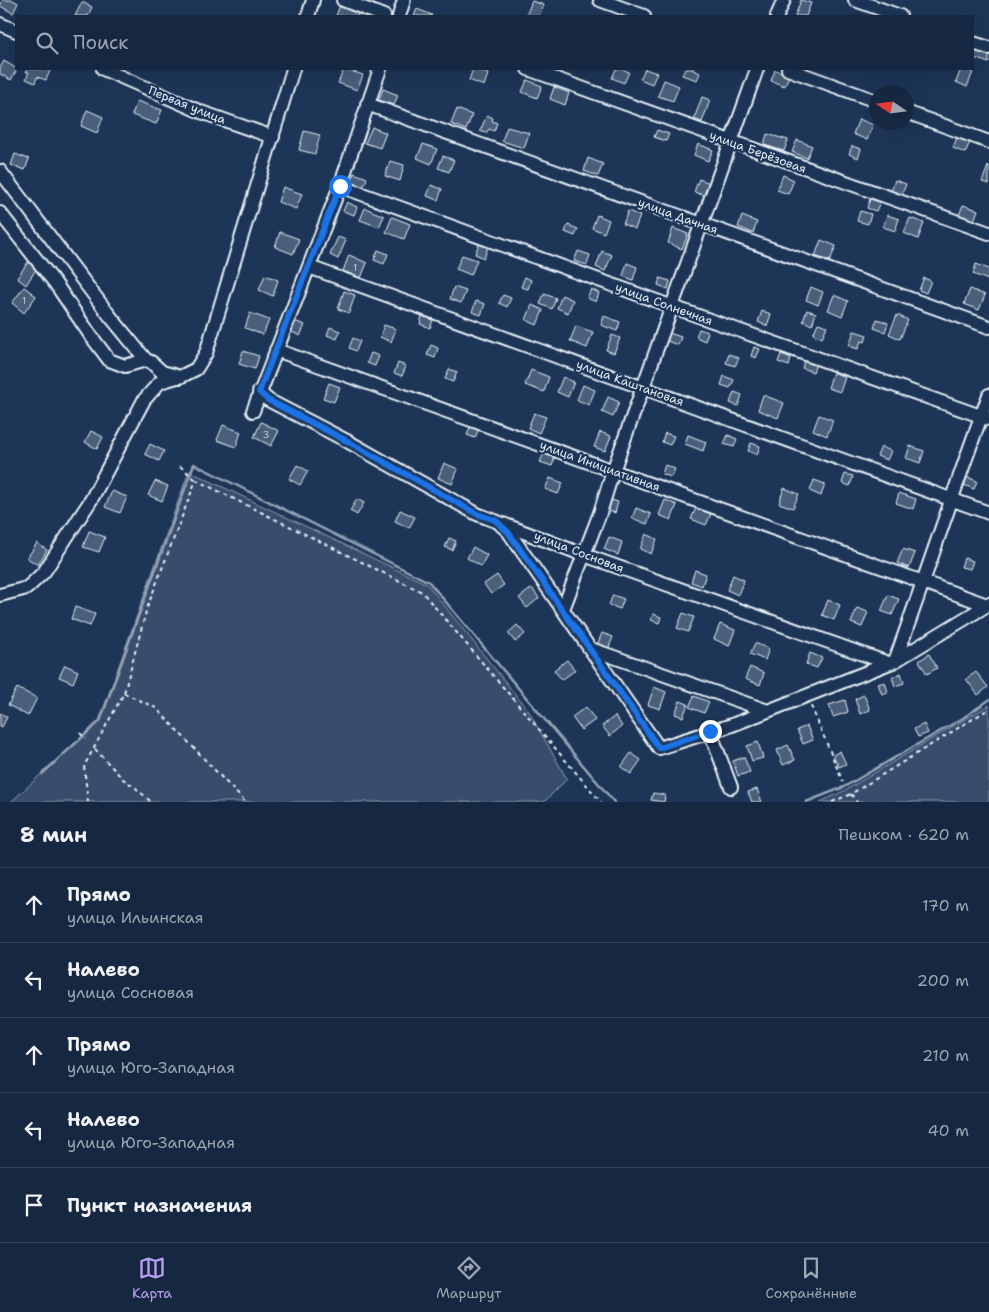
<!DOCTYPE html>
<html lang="ru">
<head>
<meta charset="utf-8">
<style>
  body { margin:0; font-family:"Shantell Sans",sans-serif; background:#1f3048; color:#f1f3f6 }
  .compass { position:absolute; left:869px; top:85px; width:45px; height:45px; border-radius:50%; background:#162841; box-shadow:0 5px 20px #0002; rotate:283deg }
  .stop { position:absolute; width:15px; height:15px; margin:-11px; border:4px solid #1a73e8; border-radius:50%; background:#fff }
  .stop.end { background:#1a73e8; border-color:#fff; box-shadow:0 1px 5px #0008 }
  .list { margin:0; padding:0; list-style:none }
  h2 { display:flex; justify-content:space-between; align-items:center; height:65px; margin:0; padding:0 20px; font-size:21px }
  h2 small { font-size:16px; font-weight:400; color:#9ea6b1 }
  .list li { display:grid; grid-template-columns:32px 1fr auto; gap:15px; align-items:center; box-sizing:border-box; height:75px; padding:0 20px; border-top:1px solid #35445a }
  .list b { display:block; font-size:19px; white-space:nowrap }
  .list p { margin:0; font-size:16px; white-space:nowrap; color:#9ea6b1 }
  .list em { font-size:16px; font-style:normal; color:#9ea6b1 }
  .icon { flex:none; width:28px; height:28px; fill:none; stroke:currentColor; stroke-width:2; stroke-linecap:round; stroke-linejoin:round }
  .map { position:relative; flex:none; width:989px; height:802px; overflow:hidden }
  .search { position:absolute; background:#162841; box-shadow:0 5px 20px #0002; left:15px; right:15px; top:15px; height:55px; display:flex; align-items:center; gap:12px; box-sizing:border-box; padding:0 18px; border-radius:0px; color:#9ea6b1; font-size:19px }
  .sheet { height:440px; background:#162841 }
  nav { display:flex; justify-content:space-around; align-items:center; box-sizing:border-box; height:70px; border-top:1px solid #35445a; background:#162841; font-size:14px; color:#9ea6b1 }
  nav a { display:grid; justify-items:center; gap:2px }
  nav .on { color:#bca0f2 }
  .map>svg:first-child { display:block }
</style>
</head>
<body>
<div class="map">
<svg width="989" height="802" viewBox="0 0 989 802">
  <rect width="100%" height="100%" fill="#1d3557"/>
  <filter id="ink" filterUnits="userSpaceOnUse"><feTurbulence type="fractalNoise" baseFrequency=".02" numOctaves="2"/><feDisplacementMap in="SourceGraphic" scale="10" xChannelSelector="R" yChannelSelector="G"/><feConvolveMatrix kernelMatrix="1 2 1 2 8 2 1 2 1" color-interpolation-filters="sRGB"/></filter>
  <g filter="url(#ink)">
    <!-- green -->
    <path fill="#374d6c" stroke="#909fb2" d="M189 471 427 584 528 710 567 779 544 802H11L99 721Z
      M989 705V802H820L844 791Z"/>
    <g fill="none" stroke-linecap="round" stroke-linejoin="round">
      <!-- stream -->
      <path stroke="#95a4b5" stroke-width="2.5" d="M42 774 100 721 194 464 429 582 614 802
        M806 802 844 787 963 718 989 700"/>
    </g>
    <!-- building -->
    <path fill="#495e7a" stroke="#e8f1f8" d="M3 0H13L18 3 13 13 0 6Z
      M801 0 811 3 806 16H795Z
      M532 1 544 5 539 16H526Z
      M82 2 92 7 88 16H75Z
      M340 5 359 11 357 16H336Z
      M417 9 432 15 431 16H414Z
      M977 47 989 51V63L974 58Z
      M4 61 17 69 11 80 0 74V68Z
      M28 69H44L50 71 46 80 37 77 35 83 26 79 29 72H26Z
      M344 69 363 75 357 90 338 83Z
      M473 69 488 74 484 86 469 80Z
      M616 69H622L629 72 624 83 612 78Z
      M645 69 657 73 652 84 640 79Z
      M685 69H694L693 70 700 73 697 80 682 75Z
      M961 69 973 72 967 87 956 82Z
      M775 70 789 75 785 86 771 81Z
      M527 80 542 86 537 98 522 92Z
      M664 80 679 86 673 101 658 96Z
      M554 87 569 93 565 105 550 99Z
      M383 89 398 95 394 105 379 100Z
      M702 97 710 100 702 122 694 119Z
      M137 101 162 110 156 124 132 115Z
      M457 109 472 115 466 130 451 124Z
      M87 110 103 117 97 133 81 126Z
      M487 115 493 118 492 121 497 123 494 131 489 129 486 133 480 131Z
      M859 119 873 125 867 140 853 134Z
      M372 127 386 133 380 148 365 143Z
      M507 127 529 133 524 148 502 141Z
      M657 130 669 134 666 141 654 137Z
      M304 131 320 135 315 154 299 150Z
      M767 134 788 140 784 151 764 145Z
      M957 137 970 142 965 153 953 148Z
      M797 140 812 146 807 158 792 152Z
      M423 144 437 149 431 164 417 158Z
      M698 144 713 150 708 161 694 155Z
      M852 146 861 149 858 158 849 154Z
      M15 154 29 159 25 170 11 165Z
      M443 156 454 160 449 172 438 168Z
      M588 158 603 164 598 176 584 171Z
      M390 161 404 165 400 181 385 176Z
      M988 166 989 167V184L982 182Z
      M354 173 367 178 363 188 351 183Z
      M783 175 794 180 788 194 777 190Z
      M699 179 710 183 706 196 694 192Z
      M895 180 906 184 902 195 891 191Z
      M431 185 442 189 438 200 427 196Z
      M283 187 302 194 296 209 278 202Z
      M870 199 880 202 876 211 867 208Z
      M347 202 357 207 354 215 343 211Z
      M963 205 978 210 972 226 957 220Z
      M365 208 384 216 379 227 360 220Z
      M628 211 640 216 635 229 623 224Z
      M860 211 871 214 868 224 857 221Z
      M597 215 609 220 604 233 592 228Z
      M887 215 899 219 895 231 883 227Z
      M742 216 757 222 753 233 738 227Z
      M392 217 410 224 404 239 386 232Z
      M910 218 924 223 918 239 904 233Z
      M568 225 578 229 575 236 565 232Z
      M673 228 688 234 682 249 668 243Z
      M280 232 299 239 293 254 275 247Z
      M338 237 346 240 338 259 330 255Z
      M821 240 836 246 830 261 815 256Z
      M479 244 488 247 484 258 475 254Z
      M378 250 388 254 384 264 374 260Z
      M578 251 590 255 587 265 574 261Z
      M602 251 612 255 605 271 596 267Z
      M349 255 367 263 361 278 343 271Z
      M462 255 477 260 471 275 456 269Z
      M28 262 37 268 26 285 17 278Z
      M627 263 637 267 633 280 623 276Z
      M976 264 989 269 988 280 973 274Z
      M265 275 278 280 273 296 259 290Z
      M525 277 531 280 528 289 521 287Z
      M660 278 670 281 668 289 658 285Z
      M924 278 931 281 926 293 919 290Z
      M24 287 36 296 24 313 12 303Z
      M454 287 466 291 461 303 450 299Z
      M811 287 823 292 818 305 806 300Z
      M591 289 599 293 596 302 587 298Z
      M970 289 985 295 979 310 964 304Z
      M344 291 355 295 349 313 338 309Z
      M544 294 556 298 552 309 540 304Z
      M503 295 511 298 507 307 499 303Z
      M562 295 573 300 568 313 557 308Z
      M834 295 848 301 842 316 828 310Z
      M476 301 485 304 481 315 472 312Z
      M532 305 543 310 537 325 526 320Z
      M807 310 816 313 812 325 803 321Z
      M762 311 771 314 767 326 758 322Z
      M250 313 269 320 263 335 245 328Z
      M897 315 908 320 900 339 889 334Z
      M422 316 433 320 430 328 420 324Z
      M604 316 620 322 617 331 601 325Z
      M877 319 888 323 885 332 874 328Z
      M294 321 305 325 300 336 290 331Z
      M818 323 827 326 822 338 813 334Z
      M384 325 396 329 391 342 380 337Z
      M576 326 593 332 587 348 570 341Z
      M330 327 340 331 337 339 327 335Z
      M699 329 708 332 705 341 696 337Z
      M854 331 867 335 865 342 861 341 858 349 849 346Z
      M669 333 681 337 678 345 667 341Z
      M612 335 620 338 614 353 606 350Z
      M353 338 360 341 356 351 349 348Z
      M431 345 438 348 435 358 427 355Z
      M754 347 760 349 756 358 751 356Z
      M243 351 259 356 255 369 239 364Z
      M371 353 379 356 375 366 367 363Z
      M729 354 739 358 735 366 726 363Z
      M781 354 791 358 789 366 778 362Z
      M805 360 816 364 813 372 802 368Z
      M398 363 406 366 402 376 394 373Z
      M449 369 457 372 453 382 445 379Z
      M531 370 549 377 544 392 525 385Z
      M833 372 845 377 840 392 828 388Z
      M724 376 734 380 730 388 721 385Z
      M563 377 574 382 568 397 557 392Z
      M329 383 340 387 334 402 323 398Z
      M583 385 595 390 589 405 577 400Z
      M734 392 742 395 738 406 730 403Z
      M763 395 784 403 778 418 758 410Z
      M608 397 619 402 613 417 602 412Z
      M534 413 546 417 539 433 528 428Z
      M819 415 833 420 827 436 813 430Z
      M261 422 279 431 271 446 254 437Z
      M223 425 241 432 236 447 217 440Z
      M471 425 479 428 475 438 467 435Z
      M91 431 103 437 97 449 85 442Z
      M600 432 611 436 605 451 594 447Z
      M665 433 674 436 670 445 662 442Z
      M688 435 706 442 703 451 685 444Z
      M728 435 737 439 734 447 724 444Z
      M751 443 760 446 757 455 748 451Z
      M150 444 164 451 159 461 145 454Z
      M910 446 924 451 920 463 906 458Z
      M881 447 891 451 887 460 877 456Z
      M545 451 556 455 552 466 540 462Z
      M444 463 458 469 452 484 438 478Z
      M297 465 308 471 300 485 289 479Z
      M665 465 675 469 671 477 662 474Z
      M845 474 853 476 850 486 842 483Z
      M967 477 977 481 974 489 964 485Z
      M550 478 563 483 558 494 545 489Z
      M814 480 825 484 821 496 810 491Z
      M155 481 168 486 162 501 148 495Z
      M784 488 799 494 793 508 779 503Z
      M112 491 127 497 120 513 105 507Z
      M899 493 916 499 913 509 896 503Z
      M357 499 364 503 357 515 350 511Z
      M608 499 618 502 615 513 605 510Z
      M665 500 677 505 671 520 659 515Z
      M636 508 651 514 647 524 632 518Z
      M696 508 711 514 706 525 691 519Z
      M400 510 415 517 409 528 395 521Z
      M89 531 105 537 99 552 83 547Z
      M646 534 657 539 651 554 640 549Z
      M609 537 622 542 618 555 604 549Z
      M449 538 456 541 452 550 445 547Z
      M37 543 47 550 38 565 27 558Z
      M473 547 487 555 481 566 467 558Z
      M903 549 915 553 909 568 897 563Z
      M964 558 973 561 970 569 961 567Z
      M695 570 706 574 702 586 691 582Z
      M497 575 504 585 491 594 484 584Z
      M733 575 744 580 738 595 727 590Z
      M532 588 539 598 527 608 519 598Z
      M613 595 624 599 620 609 609 605Z
      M888 595 899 599 892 615 881 611Z
      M828 600 840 605 834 620 822 615Z
      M75 607 95 614 90 626 71 619Z
      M857 608 868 612 862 627 851 623Z
      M683 613 694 617 688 632 677 628Z
      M653 614 661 617 659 623 651 620Z
      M720 624 735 630 729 646 714 639Z
      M517 625 525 634 515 642 508 633Z
      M602 633 613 637 607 652 596 648Z
      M755 643 769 649 765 660 750 654Z
      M810 653 822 658 817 668 806 664Z
      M929 654 937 668 927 674 919 661Z
      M567 660 575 670 562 680 554 670Z
      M65 665 78 671 73 683 59 677Z
      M750 667 764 673 760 685 745 679Z
      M976 672 988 687 978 695 966 679Z
      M901 673 904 683 895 686 892 677Z
      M885 682 888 692 882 694 878 684Z
      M654 687 666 692 660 709 648 705Z
      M17 688 37 698 28 716 8 705Z
      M864 695 870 710 860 714 855 699Z
      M694 696 709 702 704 713 689 707Z
      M845 700 848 712 833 717 829 705Z
      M680 701 688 704 683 717 675 714Z
      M586 707 595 720 581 730 572 717Z
      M0 713 7 717 2 727 0 726Z
      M615 716 622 726 610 736 602 726Z
      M924 724 928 733 918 737 914 729Z
      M807 726 813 740 803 744 797 730Z
      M758 742 763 758 752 761 747 746Z
      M788 745 795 760 783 765 777 750Z
      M840 751 846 764 839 767 833 755Z
      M631 753 641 760 631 774 621 767Z
      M744 757 750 772 738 776 733 761Z
      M757 789 762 802H752L748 792Z
      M653 793 665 795 664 802 651 800Z"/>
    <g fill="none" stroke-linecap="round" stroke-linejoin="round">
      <!-- minor casing -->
      <g stroke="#e8f1f8" stroke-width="16">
        <path id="minor" d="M343 0 384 16
          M600 0 644 16
          M855 0 900 16
          M308 16 313 0
          M399 16 404 0
          M777 16 784 0
          M0 24 16 31
          M973 43 989 48
          M103 69 201 112 273 137
          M528 69 989 233
          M788 69 876 101
          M367 104 989 327
          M906 112 989 142
          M0 171 110 316 146 360 151 362 162 372 180 377 196 369 206 353 293 69
          M340 186 673 307 989 419
          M0 213 55 283 91 336 109 360 125 366 146 360
          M309 267 989 513
          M276 350 987 605
          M259 392 268 400 347 441 477 514 584 555 888 663
          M253 411 340 186 380 69
          M501 525 508 531 659 748 732 725 895 661 989 604
          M0 595 27 588 44 572 91 500 144 400 160 382 177 377
          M563 609 600 513 613 471 757 69
          M591 649 765 710
          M895 661C927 573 956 483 989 395
          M710 731 731 787"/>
      </g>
      <!-- path -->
      <path stroke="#e8f1f8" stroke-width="2" stroke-dasharray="4 4" stroke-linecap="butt" d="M180 466 196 480
        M124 693 156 708 245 802
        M811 706 843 782
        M80 733 86 739
        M95 749 123 779 136 788 151 802
        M851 794 857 802
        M88 802 84 766 124 693 147 608 196 480 422 592 601 802
        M832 802 851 794 989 709"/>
      <!-- minor -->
      <use href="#minor" stroke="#1d3557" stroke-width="12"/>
    </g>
  </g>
  <g fill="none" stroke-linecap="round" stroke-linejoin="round" filter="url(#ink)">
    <!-- route -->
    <path stroke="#1a73e8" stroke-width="6" d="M340 186 259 392 268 400 347 441 477 514 495 520 508 532 659 748 710 731"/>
  </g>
  <g text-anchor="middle" stroke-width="4.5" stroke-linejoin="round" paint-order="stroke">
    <!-- number labels -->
    <g font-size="10" fill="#c0ccd8">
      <text x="355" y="271">1</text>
      <text x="24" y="304">1</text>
      <text x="266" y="438">3</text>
    </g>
    <!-- street labels -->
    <g font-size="12" fill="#e8f1f8" stroke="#1d3557">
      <text transform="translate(187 105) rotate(22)" y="4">Первая улица</text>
      <text transform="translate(758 152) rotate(20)" y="4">улица Берёзовая</text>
      <text transform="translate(678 216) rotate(20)" y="4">улица Дачная</text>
      <text transform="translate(664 304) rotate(20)" y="4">улица Солнечная</text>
      <text transform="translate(630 383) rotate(20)" y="4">улица Каштановая</text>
      <text transform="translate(600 466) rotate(20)" y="4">улица Инициативная</text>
      <text transform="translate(579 552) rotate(21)" y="4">улица Сосновая</text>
    </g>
  </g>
</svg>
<svg class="compass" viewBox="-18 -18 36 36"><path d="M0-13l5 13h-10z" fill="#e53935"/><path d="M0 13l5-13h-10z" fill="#9ea6b1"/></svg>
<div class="stop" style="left:340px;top:186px"></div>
<div class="stop end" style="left:710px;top:731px"></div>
<div class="search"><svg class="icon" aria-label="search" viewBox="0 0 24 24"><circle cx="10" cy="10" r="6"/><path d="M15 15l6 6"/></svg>Поиск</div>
</div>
<section class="sheet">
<h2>8 мин<small>Пешком · 620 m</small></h2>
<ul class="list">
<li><svg class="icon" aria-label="ahead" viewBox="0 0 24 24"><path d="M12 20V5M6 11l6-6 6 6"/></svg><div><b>Прямо</b><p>улица Ильинская</p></div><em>170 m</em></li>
<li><svg class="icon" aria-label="left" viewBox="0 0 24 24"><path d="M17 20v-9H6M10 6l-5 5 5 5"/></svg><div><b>Налево</b><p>улица Сосновая</p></div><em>200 m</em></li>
<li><svg class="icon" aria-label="ahead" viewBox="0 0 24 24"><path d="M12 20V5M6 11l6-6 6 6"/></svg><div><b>Прямо</b><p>улица Юго-Западная</p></div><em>210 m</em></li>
<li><svg class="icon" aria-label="left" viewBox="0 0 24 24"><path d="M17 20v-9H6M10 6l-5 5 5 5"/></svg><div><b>Налево</b><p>улица Юго-Западная</p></div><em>40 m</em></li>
<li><svg class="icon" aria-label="arrive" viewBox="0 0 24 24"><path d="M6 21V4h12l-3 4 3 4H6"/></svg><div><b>Пункт назначения</b></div></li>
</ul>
</section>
<nav>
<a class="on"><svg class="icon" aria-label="map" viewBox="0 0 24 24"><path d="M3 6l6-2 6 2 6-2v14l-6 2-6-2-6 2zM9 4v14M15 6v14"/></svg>Карта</a>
<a><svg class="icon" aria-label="directions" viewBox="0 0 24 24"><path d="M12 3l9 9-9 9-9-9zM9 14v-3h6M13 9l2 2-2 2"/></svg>Маршрут</a>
<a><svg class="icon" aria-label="saved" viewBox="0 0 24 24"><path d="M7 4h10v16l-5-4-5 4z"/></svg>Сохранённые</a>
</nav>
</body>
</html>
